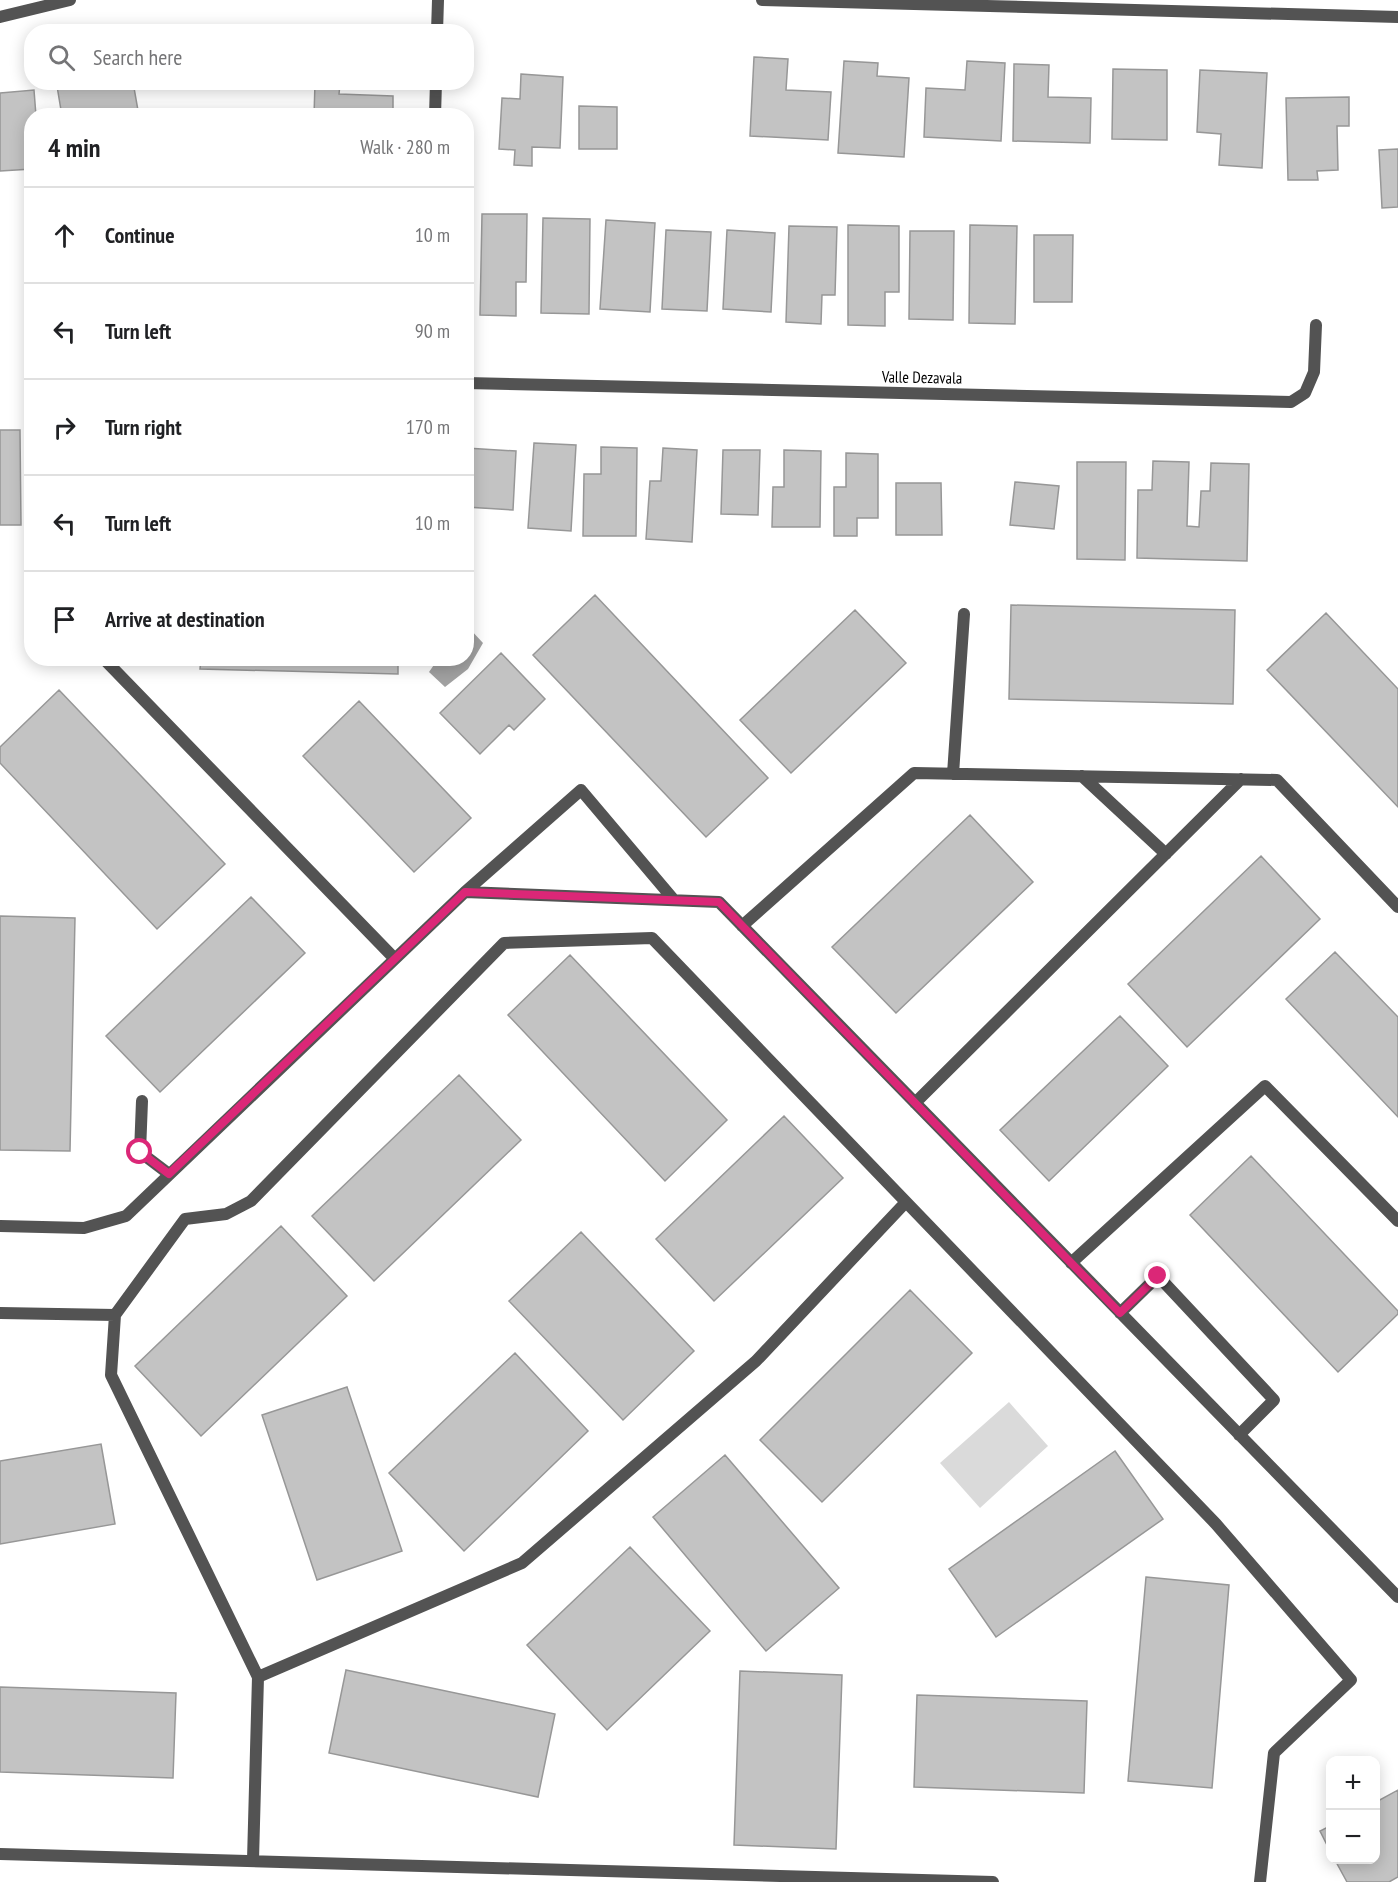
<!DOCTYPE html>
<html lang="en">
<head>
<meta charset="utf-8">
<style>
  body { margin:0; font-family:"PT Sans Narrow",sans-serif; background:#f6f6f6; color:#202124 }
  .controls { position:absolute; right:18px; bottom:18px; display:grid; overflow:hidden; border-radius:12px; box-shadow:0 3px 15px #0003 }
  .controls button { width:54px; height:54px; display:grid; place-items:center; padding:0; border:0; border-bottom:2px solid #e0e0e0; background:#fff; color:#202124; font:30px sans-serif }
  .stop { position:absolute; width:18px; height:18px; margin:-14px; border:4px solid #db2777; border-radius:50%; background:#fff }
  .stop.end { background:#db2777; border-color:#fff; box-shadow:0 2px 6px #0008 }
  .list { margin:0; padding:0; list-style:none }
  h2 { display:flex; justify-content:space-between; align-items:center; height:78px; margin:0; padding:0 24px; font-size:26px }
  h2 small { font-size:20px; font-weight:400; color:#757577 }
  .list li { display:grid; grid-template-columns:39px 1fr auto; gap:18px; align-items:center; box-sizing:border-box; height:96px; padding:0 24px; border-top:2px solid #e0e0e0 }
  .list b { display:block; font-size:22px; white-space:nowrap }
  .list em { font-size:20px; font-style:normal; color:#757577 }
  .icon { flex:none; width:33px; height:33px; fill:none; stroke:currentColor; stroke-width:2; stroke-linecap:round; stroke-linejoin:round }
  .map { position:relative; flex:none; width:1398px; height:1882px; overflow:hidden }
  .search { position:absolute; background:#fff; box-shadow:0 3px 15px #0003; left:24px; top:24px; width:450px; height:66px; display:flex; align-items:center; gap:15px; box-sizing:border-box; padding:0 21px; border-radius:24px; color:#757577; font-size:22px }
  .panel { position:absolute; background:#fff; box-shadow:0 3px 15px #0003; left:24px; top:108px; width:450px; height:558px; border-radius:24px }
  .map>svg:first-child { display:block }
</style>
</head>
<body>
<div class="map">
<svg width="1398" height="1882" viewBox="0 0 1398 1882">
  <rect width="100%" height="100%" fill="#fff"/>
  <!-- green -->
  <path fill="#dadada" d="M1009 1402 1048 1446 980 1508 940 1463Z"/>
  <!-- water -->
  <path fill="#a1a1a1" d="M470 629 483 643 468 669 445 687 429 672 438 659 466 658 467 632Z"/>
  <!-- building -->
  <path fill="#c3c3c3" stroke="#979797" stroke-width="1.5" d="M754 57 788 59 786 90 831 92 828 140 750 136Z
    M844 61 878 63 877 76 909 78 904 157 838 153Z
    M967 61 1005 63 1001 141 924 137 926 88 965 90Z
    M1014 64 1049 65 1048 97 1091 98 1090 143 1013 141Z
    M1113 69 1167 70V140L1112 139Z
    M1200 70 1267 73 1262 168 1219 165 1221 134 1197 132Z
    M521 74 563 77 560 148 532 147V166L514 165 515 150 499 149 502 98 520 99Z
    M79 82H133L139 116H62L57 86Z
    M315 83 340 84 339 94 393 96V116H314Z
    M34 90 36 116H32V169L0 171V93Z
    M1349 97V126H1337L1338 170 1317 171 1318 180H1288L1286 98Z
    M579 106 617 107V149H579Z
    M1398 149V207L1382 208 1379 150Z
    M482 214H527L526 282H516V316L480 315Z
    M543 218 590 219 589 314 541 313Z
    M606 220 655 223 650 312 600 309Z
    M848 225 899 226V292H885V326L848 325Z
    M970 225 1017 226 1015 324 969 323Z
    M789 226 837 227 835 295H822L821 324 786 322Z
    M666 230 711 232 707 311 662 309Z
    M727 230 775 233 771 312 723 309Z
    M910 231H954L953 320 909 319Z
    M1034 235H1073L1072 302H1034Z
    M0 430H20L21 525H0Z
    M534 443 576 445 571 531 528 528Z
    M601 447 637 448 636 536H583L584 474H601Z
    M466 448 516 451 513 510 466 507Z
    M663 448 697 450 692 542 646 539 650 481H661Z
    M723 450H760L758 515 721 514Z
    M784 450 821 451 820 527H772L773 487H784Z
    M846 453 878 454V518H857V536H834V487H846Z
    M1153 461 1189 462 1187 526 1199 527 1201 491H1210L1211 463 1249 464 1247 561 1137 558 1138 490H1152Z
    M1077 462H1126L1125 560 1077 559Z
    M1015 482 1059 486 1054 529 1010 525Z
    M896 483H941L942 535H896Z
    M595 595 768 778 706 837 533 655Z
    M1011 605 1235 610 1233 704 1009 699Z
    M855 610 906 663 791 773 740 720Z
    M1326 613 1398 689V807L1267 670Z
    M501 653 545 699 514 730 509 725 480 754 440 713Z
    M201 658H398V674L200 669Z
    M59 690 225 864 157 929 0 763V747Z
    M359 701 471 818 414 872 303 756Z
    M970 815 1033 882 896 1013 832 947Z
    M1261 856 1320 919 1187 1047 1128 984Z
    M251 897 305 953 160 1092 106 1036Z
    M0 916 75 918 70 1151 0 1150Z
    M1335 952 1398 1017V1117L1286 999Z
    M570 955 727 1120 665 1181 508 1015Z
    M1120 1016 1168 1066 1049 1181 1000 1130Z
    M459 1075 521 1140 374 1281 312 1216Z
    M784 1116 843 1178 714 1301 656 1239Z
    M1251 1156 1398 1311V1314L1338 1372 1190 1215Z
    M281 1226 347 1296 201 1436 135 1366Z
    M581 1232 694 1351 623 1420 509 1301Z
    M910 1290 972 1353 822 1502 760 1440Z
    M515 1353 588 1431 464 1551 389 1473Z
    M347 1387 402 1551 317 1580 262 1415Z
    M101 1444 115 1524 0 1544V1461Z
    M1115 1451 1163 1519 996 1637 949 1569Z
    M725 1455 839 1588 766 1651 653 1517Z
    M630 1547 710 1631 607 1730 527 1645Z
    M1146 1577 1229 1585 1212 1788 1128 1781Z
    M346 1670 555 1714 538 1797 329 1753Z
    M740 1671 842 1675 836 1849 734 1845Z
    M0 1687 176 1693 173 1778 0 1772Z
    M917 1695 1087 1701 1084 1793 914 1787Z
    M1398 1790V1877L1389 1882H1347L1335 1860H1376V1802Z
    M1330 1826V1851L1320 1831Z"/>
  <g fill="none" stroke-linecap="round" stroke-linejoin="round">
    <!-- lane -->
    <path stroke="#535353" stroke-width="12" d="M103 658 395 959
      M953 774 964 614
      M1082 776 1166 854
      M465 892 581 790 674 900
      M742 926 914 773 1277 780 1398 907
      M142 1101 140 1152 169 1174
      M915 1103 1241 779
      M0 1226 84 1228 126 1216 465 892 719 902 1398 1597
      M1071 1263 1265 1086 1398 1221
      M0 1313 115 1315
      M1120 1313 1158 1276 1274 1400 1239 1435
      M258 1677 522 1563 756 1361 906 1202
      M0 1854 993 1882
      M253 1860 258 1677 111 1375 115 1315 185 1219 226 1214 251 1201 504 943 652 938 1216 1524 1351 1680 1274 1753 1260 1882"/>
    <!-- street -->
    <path stroke="#535353" stroke-width="12" d="M762 0 1398 17
      M0 17 70 0
      M437 32 438 0
      M435 116 436 82
      M32 292V333
      M466 383 1291 402 1305 393 1314 372 1316 325"/>
  </g>
  <g fill="none" stroke-linecap="round" stroke-linejoin="round">
    <!-- route -->
    <path stroke="#db2777" stroke-width="8" d="M140 1152 169 1174 465 892 719 902 1120 1313 1158 1276"/>
  </g>
  <g text-anchor="middle" stroke-width="4.5" stroke-linejoin="round" paint-order="stroke">
    <!-- street labels -->
    <g font-size="16" fill="#000" stroke="#fff">
      <text transform="translate(922 377) rotate(1)" y="6">Valle Dezavala</text>
    </g>
  </g>
</svg>
<div class="controls">
<button>+</button>
<button>−</button>
</div>
<div class="stop" style="left:140px;top:1152px"></div>
<div class="stop end" style="left:1158px;top:1276px"></div>
<div class="search"><svg class="icon" aria-label="search" viewBox="0 0 24 24"><circle cx="10" cy="10" r="6"/><path d="M15 15l6 6"/></svg>Search here</div>
<section class="panel">
<h2>4 min<small>Walk · 280 m</small></h2>
<ul class="list">
<li><svg class="icon" aria-label="ahead" viewBox="0 0 24 24"><path d="M12 20V5M6 11l6-6 6 6"/></svg><div><b>Continue</b></div><em>10 m</em></li>
<li><svg class="icon" aria-label="left" viewBox="0 0 24 24"><path d="M17 20v-9H6M10 6l-5 5 5 5"/></svg><div><b>Turn left</b></div><em>90 m</em></li>
<li><svg class="icon" aria-label="right" viewBox="0 0 24 24"><path d="M7 20v-9h11M14 6l5 5-5 5"/></svg><div><b>Turn right</b></div><em>170 m</em></li>
<li><svg class="icon" aria-label="left" viewBox="0 0 24 24"><path d="M17 20v-9H6M10 6l-5 5 5 5"/></svg><div><b>Turn left</b></div><em>10 m</em></li>
<li><svg class="icon" aria-label="arrive" viewBox="0 0 24 24"><path d="M6 21V4h12l-3 4 3 4H6"/></svg><div><b>Arrive at destination</b></div></li>
</ul>
</section>
</div>
</body>
</html>
